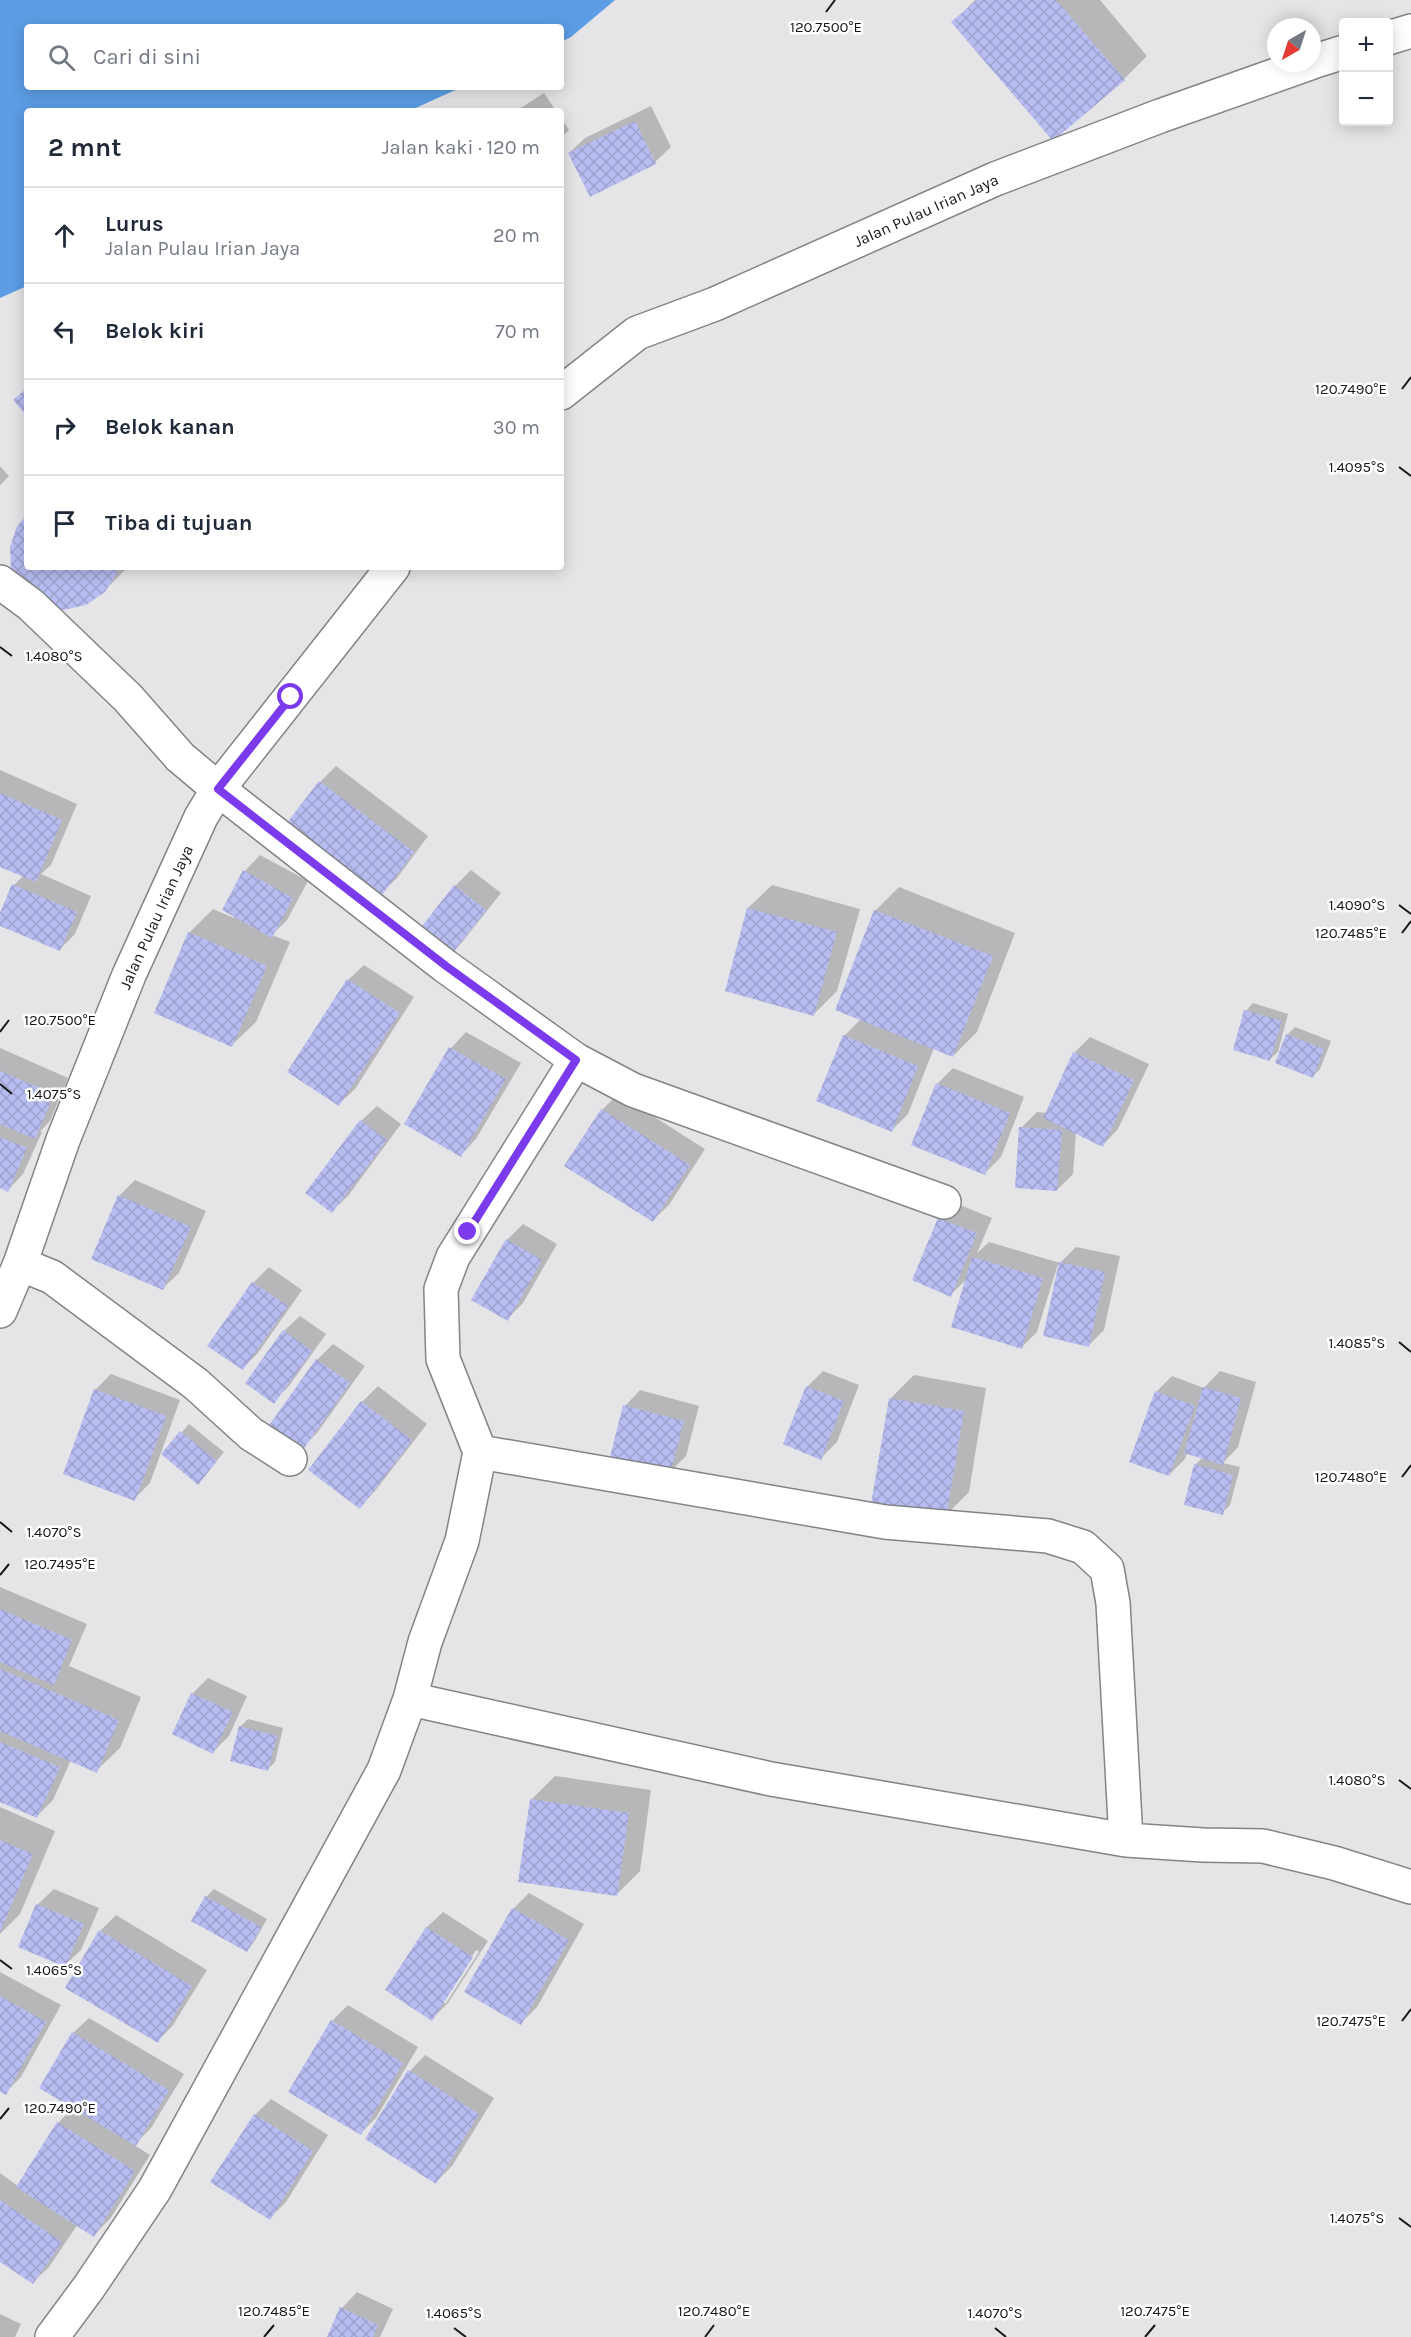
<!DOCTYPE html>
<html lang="id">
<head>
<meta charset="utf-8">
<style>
  body { margin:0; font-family:Karla,sans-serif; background:#f6f6f7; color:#1f2937 }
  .controls { position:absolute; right:18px; top:18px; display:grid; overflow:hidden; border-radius:6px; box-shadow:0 3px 15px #0003 }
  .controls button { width:54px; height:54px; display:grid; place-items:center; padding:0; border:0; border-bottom:2px solid #e0e1e3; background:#fff; color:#1f2937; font:30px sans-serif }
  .compass { position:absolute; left:1267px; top:18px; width:54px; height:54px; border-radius:50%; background:#fff; box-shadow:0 3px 15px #0003; rotate:219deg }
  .stop { position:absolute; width:18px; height:18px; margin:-14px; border:4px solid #7c3aed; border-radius:50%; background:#fff }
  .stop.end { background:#7c3aed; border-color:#fff; box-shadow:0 2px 6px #0008 }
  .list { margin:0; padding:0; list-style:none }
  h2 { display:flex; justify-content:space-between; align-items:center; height:78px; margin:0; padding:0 24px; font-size:26px }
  h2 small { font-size:20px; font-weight:400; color:#747a83 }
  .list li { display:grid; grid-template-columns:39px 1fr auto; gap:18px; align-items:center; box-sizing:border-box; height:96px; padding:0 24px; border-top:2px solid #e0e1e3 }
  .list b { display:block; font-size:22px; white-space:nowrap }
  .list p { margin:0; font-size:20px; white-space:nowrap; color:#747a83 }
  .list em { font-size:20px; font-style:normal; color:#747a83 }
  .icon { flex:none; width:33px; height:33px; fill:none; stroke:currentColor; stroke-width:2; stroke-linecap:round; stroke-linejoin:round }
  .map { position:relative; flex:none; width:1411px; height:2337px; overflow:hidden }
  .search { position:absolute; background:#fff; box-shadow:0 3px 15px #0003; left:24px; top:24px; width:540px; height:66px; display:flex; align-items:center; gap:15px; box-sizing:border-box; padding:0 21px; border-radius:6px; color:#747a83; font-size:22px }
  .panel { position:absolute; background:#fff; box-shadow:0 3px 15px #0003; left:24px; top:108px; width:540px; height:462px; border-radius:6px }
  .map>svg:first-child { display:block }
</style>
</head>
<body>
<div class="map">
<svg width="1411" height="2337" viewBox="0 0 1411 2337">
  <defs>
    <pattern id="building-cross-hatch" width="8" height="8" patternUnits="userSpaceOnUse" patternTransform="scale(1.5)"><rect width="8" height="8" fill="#b7bcf1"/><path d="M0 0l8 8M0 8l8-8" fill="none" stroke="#9da1ce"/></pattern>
  </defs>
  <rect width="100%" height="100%" fill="#e5e5e8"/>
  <!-- water -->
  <path fill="#5c9de5" d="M0 0H615L571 37 561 42V27H27V87H462L409 111H27V286L0 298Z"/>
  <!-- shadow -->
  <path fill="#0003" fill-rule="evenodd" d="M975 0H1100L1147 56 1124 79 953 22Z
    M544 93 556 111H516Z
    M651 106 671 147 655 162 590 195 569 153 585 138Z
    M561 118 569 130 561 138Z
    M0 466 9 476 0 485Z
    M27 517V567H128L104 591 24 589Z
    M336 766 428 836 397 878 381 893 288 824 320 782Z
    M0 770 77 804 51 865 41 874 91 896 75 934 59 950 0 924V917L14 885 24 875 0 865Z
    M260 855 308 881 287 920 272 935 290 942 256 1022 232 1045 156 1012 190 932 213 909 234 918 245 871Z
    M471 870 501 893 463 941 448 957 418 933 455 886Z
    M772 885 860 909 837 991 814 1014 748 908Z
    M899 887 1015 933 977 1032 953 1056 934 1048 908 1114 892 1130 844 1036 861 1019 875 911Z
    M364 965 414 997 355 1089 339 1104 348 980Z
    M1253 1003 1288 1014 1278 1052 1270 1059 1246 1011Z
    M1295 1027 1331 1041 1320 1069 1313 1076 1277 1062 1288 1034Z
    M466 1032 521 1063 476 1139 461 1155 406 1123 451 1048Z
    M1090 1037 1149 1064 1118 1129 1103 1145 1076 1132 1073 1174 1057 1190 1021 1128 1037 1112 1047 1113 1074 1053Z
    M0 1048 68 1078 50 1121 40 1132H42L23 1174 8 1190 0 1186Z
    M953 1068 1024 1097 1001 1157 985 1173 937 1084Z
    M618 1094 705 1149 669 1205 653 1220 602 1110Z
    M377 1106 401 1124 348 1196 332 1211 361 1121Z
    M135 1180 206 1211 179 1273 163 1288 119 1196Z
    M955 1203 992 1218 977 1253 989 1242 1060 1263 1076 1247 1120 1256 1104 1330 1088 1346 1060 1265 1058 1264 1037 1332 1022 1347 967 1279 950 1295 914 1280 940 1218Z
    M523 1224 557 1244 523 1303 507 1319V1240Z
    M269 1267 302 1290 258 1353 243 1368 209 1345 253 1283Z
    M300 1316 326 1334 289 1386 273 1402 284 1331Z
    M333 1344 365 1366 317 1433 301 1449 270 1427 317 1360Z
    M823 1371 859 1385 837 1442 821 1458 807 1387Z
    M1220 1371 1256 1382 1238 1447 1223 1463 1240 1467 1230 1505 1222 1513 1195 1465 1203 1457 1187 1453 1185 1459 1169 1475 1156 1392 1172 1376 1204 1388Z
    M111 1374 180 1400 150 1483 134 1499 95 1390Z
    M914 1375 986 1388 969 1492 945 1516 890 1399Z
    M378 1386 427 1424 375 1491 360 1507 362 1402Z
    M640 1390 699 1406 686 1456 670 1472 625 1406Z
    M189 1424 224 1452 205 1475 163 1454Z
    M0 1587 87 1624 69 1666 141 1697 120 1748 96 1771 71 1760 53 1800 37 1816 0 1800Z
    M208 1678 247 1696 229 1736 213 1752 192 1694Z
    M248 1719 283 1728 275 1762 268 1769 240 1727Z
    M555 1776 651 1790 640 1871 616 1895 531 1800Z
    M0 1807 55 1831 20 1914 0 1934Z
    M54 1889 99 1908 81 1950 65 1965 20 1946 38 1904Z
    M214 1889 267 1919 254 1942 247 1950 193 1920 206 1897Z
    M529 1893 584 1924 537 2007 521 2023 513 1909Z
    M443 1912 488 1941 448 2003 432 2019 387 1990 427 1927ZM476 1950 479 1952 446 2003H442Z
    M116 1915 207 1970 173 2025 158 2041 100 1931Z
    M0 1972 61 2005 21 2077 5 2093 0 2090Z
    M348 2005 418 2047 376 2118 360 2134 290 2091 332 2021Z
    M89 2018 184 2074 151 2128 134 2145 150 2155 110 2219 94 2235 78 2224 49 2267 33 2282 0 2260V2173L18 2186 58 2123 74 2107 73 2033Z
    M425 2055 494 2098 452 2166 436 2182 367 2139 410 2071Z
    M271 2099 328 2135 286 2202 270 2218 255 2115Z
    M357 2292 393 2309 380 2337H328L342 2308Z
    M0 2314 21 2324 15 2337H0Z"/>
  <!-- building -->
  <path fill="url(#building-cross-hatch)" d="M977 0H1056L1125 80 1053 141 951 22Z
    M635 121 656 164 590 197 568 153Z
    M27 388V416L13 400Z
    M27 515V567H117V573L105 592 86 605 63 610 41 604 11 570 10 547 17 526Z
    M319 781 414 852 382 895 286 824Z
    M0 793 62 820 36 882 0 867Z
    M243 870 293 898 272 938 222 910Z
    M12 884 77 912 60 951 0 926V913Z
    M454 885 486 910 448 959 416 934Z
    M747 908 837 932 814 1016 725 991Z
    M874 910 993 956 953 1057 835 1010Z
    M188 932 267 966 232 1047 154 1013Z
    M347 979 400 1013 339 1106 287 1072Z
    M1244 1010 1282 1021 1270 1061 1233 1050Z
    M1286 1034 1324 1049 1313 1078 1275 1063Z
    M843 1035 918 1066 892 1132 816 1101Z
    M449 1047 506 1079 461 1157 404 1124Z
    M1073 1052 1134 1080 1103 1147 1043 1118Z
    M0 1071 54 1094 35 1139 0 1124Z
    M936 1083 1010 1113 985 1175 911 1145Z
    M601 1109 690 1165 653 1222 564 1166Z
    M360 1120 387 1140 332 1213 305 1193Z
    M1019 1127 1062 1130 1057 1191 1015 1188Z
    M0 1137 27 1148 8 1192 0 1188Z
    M118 1195 191 1227 163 1290 91 1259Z
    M938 1218 977 1233 951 1297 912 1280Z
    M506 1239 542 1260 508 1321 471 1300Z
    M972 1257 1043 1278 1022 1349 951 1327Z
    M1059 1262 1105 1272 1089 1347 1043 1336Z
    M252 1282 288 1306 243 1370 207 1346Z
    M283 1330 312 1351 274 1404 245 1383Z
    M316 1359 350 1383 302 1451 268 1427Z
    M806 1386 844 1401 821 1460 783 1444Z
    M1203 1387 1241 1398 1223 1465 1184 1453Z
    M94 1389 166 1416 135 1501 63 1474Z
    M1155 1391 1195 1406 1169 1476 1129 1462Z
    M889 1398 964 1411 946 1518 871 1504Z
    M361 1401 412 1440 360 1509 308 1470Z
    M623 1405 684 1421 670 1473 610 1457Z
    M180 1431 217 1461 198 1485 161 1454Z
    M1194 1464 1233 1475 1223 1515 1184 1505Z
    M0 1609 72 1640 54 1685 0 1662Z
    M0 1669 119 1720 97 1773 0 1731Z
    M191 1693 233 1712 213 1754 172 1734Z
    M239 1726 277 1736 268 1771 230 1761Z
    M0 1742 60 1767 37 1818 0 1802Z
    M530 1799 629 1813 617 1896 518 1882Z
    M0 1840 33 1854 0 1932Z
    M205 1896 261 1927 247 1952 191 1921Z
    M36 1904 84 1924 65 1967 18 1947Z
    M512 1908 569 1940 521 2025 464 1992Z
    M426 1927 473 1957 432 2021 385 1990Z
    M99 1930 192 1986 158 2043 65 1988Z
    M0 1996 46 2022 6 2095 0 2092Z
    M331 2020 403 2063 361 2135 288 2092Z
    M72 2032 169 2090 136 2146 39 2088Z
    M408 2070 479 2114 436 2184 365 2139Z
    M254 2114 313 2151 270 2220 210 2182Z
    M57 2122 135 2171 94 2237 16 2187Z
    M0 2200 62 2242 33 2284 0 2262Z
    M340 2307 378 2325 373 2337H327Z"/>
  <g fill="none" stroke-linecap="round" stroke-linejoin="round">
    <!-- minor casing -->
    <g stroke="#838486" stroke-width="36">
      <path id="minor" d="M0 582 31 605 128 698 180 757 218 789 445 966 576 1060 453 1257 441 1289 443 1359 480 1452 462 1541 425 1642 410 1699 384 1770 155 2189 89 2287 52 2337
        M576 1060 633 1090 944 1202
        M20 1264 52 1277 196 1384 251 1434 290 1459
        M480 1452 885 1522 1048 1536 1083 1547 1107 1569 1113 1603 1126 1840
        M410 1699 771 1779 1126 1840 1203 1845 1263 1846 1334 1863 1411 1887"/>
    </g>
    <!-- tertiary casing -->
    <g stroke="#838486" stroke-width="36">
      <g id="tertiary">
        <path d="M1388 38 1411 31"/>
        <path d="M1312 62 1344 52"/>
        <path id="s1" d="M561 393 637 333 715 304 995 179 1160 116 1310 63"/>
        <path id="s2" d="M0 1311 20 1264 63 1140 129 975 201 817 218 789 393 567"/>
      </g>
    </g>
    <!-- minor -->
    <use href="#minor" stroke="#fff" stroke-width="33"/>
    <!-- tertiary -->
    <use href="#tertiary" stroke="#fff" stroke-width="33"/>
  </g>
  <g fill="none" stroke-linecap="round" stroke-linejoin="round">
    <!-- route -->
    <path stroke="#7c3aed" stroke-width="8" d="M291 697 218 789 446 966 576 1060 468 1232"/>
  </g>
  <!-- ticks -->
  <path fill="none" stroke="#171718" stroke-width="2" d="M826 12 835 0M1402 389 1411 377M1399 467 1411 476M0 647 12 656M1399 905 1411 914M1402 933 1411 921M0 1032 9 1020M0 1084 12 1094M1399 1342 1411 1352M1402 1477 1411 1465M0 1522 12 1532M0 1575 9 1564M1399 1780 1411 1789M0 1960 12 1969M1402 2021 1411 2009M0 2119 9 2108M1399 2218 1411 2227M454 2328 466 2337M995 2328 1006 2337M264 2337 274 2325M705 2337 714 2325M1145 2337 1155 2325"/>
  <g text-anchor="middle" stroke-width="5" stroke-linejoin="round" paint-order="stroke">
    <!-- street labels -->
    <g font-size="16" fill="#171718" stroke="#fff">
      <text dy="6" stroke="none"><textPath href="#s1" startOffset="411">Jalan Pulau Irian Jaya</textPath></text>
      <text dy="6" stroke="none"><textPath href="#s2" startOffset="424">Jalan Pulau Irian Jaya</textPath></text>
    </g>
  </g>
  <g font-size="15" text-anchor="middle" fill="#171718" stroke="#fff" stroke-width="5" stroke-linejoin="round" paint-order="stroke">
    <text x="826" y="32">120.7500°E</text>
    <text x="1351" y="394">120.7490°E</text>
    <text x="1357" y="472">1.4095°S</text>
    <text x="54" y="661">1.4080°S</text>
    <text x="1357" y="910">1.4090°S</text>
    <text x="1351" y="938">120.7485°E</text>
    <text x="60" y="1025">120.7500°E</text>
    <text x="54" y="1099">1.4075°S</text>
    <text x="1357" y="1348">1.4085°S</text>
    <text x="1351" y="1482">120.7480°E</text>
    <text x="54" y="1537">1.4070°S</text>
    <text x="60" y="1569">120.7495°E</text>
    <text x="1357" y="1785">1.4080°S</text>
    <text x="54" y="1975">1.4065°S</text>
    <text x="1351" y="2026">120.7475°E</text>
    <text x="60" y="2113">120.7490°E</text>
    <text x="1357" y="2223">1.4075°S</text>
    <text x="274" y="2316">120.7485°E</text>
    <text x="714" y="2316">120.7480°E</text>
    <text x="1155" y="2316">120.7475°E</text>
    <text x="454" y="2318">1.4065°S</text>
    <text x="995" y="2318">1.4070°S</text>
  </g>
</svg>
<div class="controls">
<button>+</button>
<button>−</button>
</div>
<svg class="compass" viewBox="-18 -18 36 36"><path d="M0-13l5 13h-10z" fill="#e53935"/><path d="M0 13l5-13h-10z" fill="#747a83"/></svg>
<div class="stop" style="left:291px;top:697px"></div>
<div class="stop end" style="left:468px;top:1232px"></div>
<div class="search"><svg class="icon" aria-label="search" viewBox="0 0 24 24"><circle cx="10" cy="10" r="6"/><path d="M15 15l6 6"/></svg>Cari di sini</div>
<section class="panel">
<h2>2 mnt<small>Jalan kaki · 120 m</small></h2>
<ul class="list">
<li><svg class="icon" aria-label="ahead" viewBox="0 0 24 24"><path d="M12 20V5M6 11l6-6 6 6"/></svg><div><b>Lurus</b><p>Jalan Pulau Irian Jaya</p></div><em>20 m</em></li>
<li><svg class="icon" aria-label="left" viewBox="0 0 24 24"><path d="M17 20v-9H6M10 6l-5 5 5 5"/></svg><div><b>Belok kiri</b></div><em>70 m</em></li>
<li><svg class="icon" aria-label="right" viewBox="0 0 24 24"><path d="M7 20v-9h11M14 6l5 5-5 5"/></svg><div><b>Belok kanan</b></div><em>30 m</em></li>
<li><svg class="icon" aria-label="arrive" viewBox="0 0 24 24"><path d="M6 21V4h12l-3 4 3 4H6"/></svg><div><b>Tiba di tujuan</b></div></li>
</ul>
</section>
</div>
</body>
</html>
